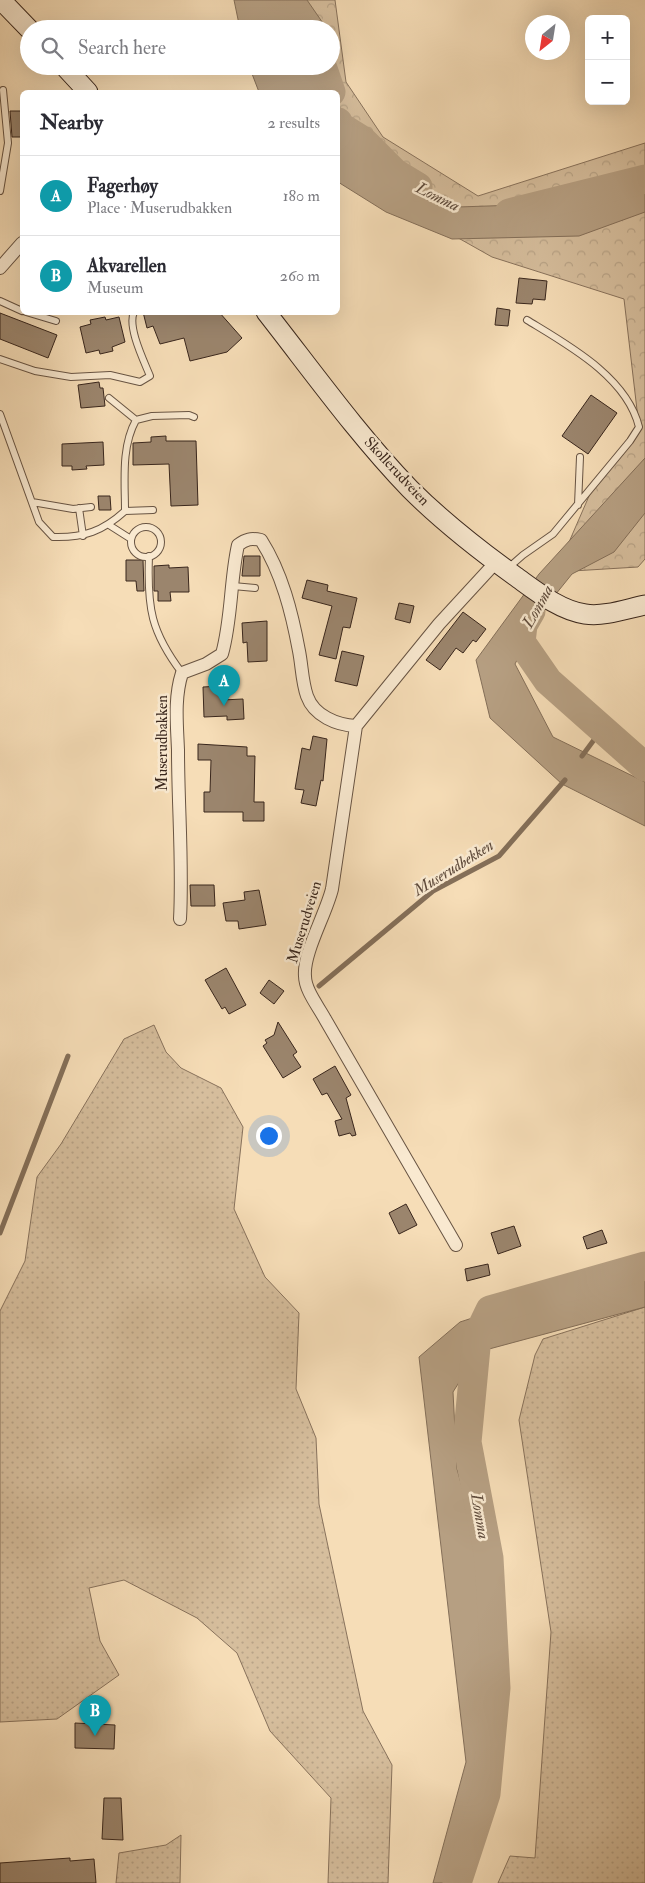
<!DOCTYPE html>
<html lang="en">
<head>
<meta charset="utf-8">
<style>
  body { margin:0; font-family:"IM FELL Double Pica",serif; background:#f2f2f3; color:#2b2b33 }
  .controls { position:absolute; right:15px; top:15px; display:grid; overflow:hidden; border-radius:8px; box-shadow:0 5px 20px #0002 }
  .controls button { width:45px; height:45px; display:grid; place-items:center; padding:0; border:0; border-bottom:1px solid #e1e1e2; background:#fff; color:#2b2b33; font:25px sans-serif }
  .compass { position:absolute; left:525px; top:15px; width:45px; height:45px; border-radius:50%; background:#fff; box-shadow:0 5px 20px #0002; rotate:210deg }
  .you { position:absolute; left:268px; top:1135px; width:18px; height:18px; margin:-12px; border:4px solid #fff; border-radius:50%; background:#1a73e8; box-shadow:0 0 0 8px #1a73e833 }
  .badge { display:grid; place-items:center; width:32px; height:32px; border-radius:50%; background:#2563eb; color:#fff; font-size:16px; font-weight:700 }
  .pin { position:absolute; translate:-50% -41px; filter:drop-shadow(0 1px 2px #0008) }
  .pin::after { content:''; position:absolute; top:26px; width:18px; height:15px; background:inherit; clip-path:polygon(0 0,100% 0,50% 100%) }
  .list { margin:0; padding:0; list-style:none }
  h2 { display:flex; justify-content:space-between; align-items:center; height:65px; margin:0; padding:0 20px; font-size:21px }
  h2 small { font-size:16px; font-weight:400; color:#7c7c81 }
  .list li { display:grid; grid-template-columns:32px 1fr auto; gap:15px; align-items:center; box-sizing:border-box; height:80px; padding:0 20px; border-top:1px solid #e1e1e2 }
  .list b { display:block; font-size:19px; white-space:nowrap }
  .list p { margin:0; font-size:16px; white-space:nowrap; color:#7c7c81 }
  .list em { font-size:16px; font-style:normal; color:#7c7c81 }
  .icon { flex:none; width:28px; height:28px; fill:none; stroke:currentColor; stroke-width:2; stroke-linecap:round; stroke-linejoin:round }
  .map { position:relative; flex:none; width:645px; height:1883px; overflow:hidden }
  .search { position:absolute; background:#fff; box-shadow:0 5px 20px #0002; left:20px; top:20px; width:320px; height:55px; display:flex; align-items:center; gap:12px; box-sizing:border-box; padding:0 18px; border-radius:28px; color:#7c7c81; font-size:19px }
  .panel { position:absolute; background:#fff; box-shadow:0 5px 20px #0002; left:20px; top:90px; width:320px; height:225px; border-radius:8px }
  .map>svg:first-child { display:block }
</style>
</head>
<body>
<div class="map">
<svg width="645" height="1883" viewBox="0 0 645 1883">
  <defs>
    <pattern id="grass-dots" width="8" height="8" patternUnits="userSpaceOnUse" patternTransform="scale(1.25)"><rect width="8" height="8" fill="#d6be9d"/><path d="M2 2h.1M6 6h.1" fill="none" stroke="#b8a387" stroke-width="1.8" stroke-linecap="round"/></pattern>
    <pattern id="forest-crowns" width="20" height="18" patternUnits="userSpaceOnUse" patternTransform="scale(1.25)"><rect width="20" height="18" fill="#d6be9d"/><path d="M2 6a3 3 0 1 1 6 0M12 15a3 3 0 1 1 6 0" fill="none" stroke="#b8a387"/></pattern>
  </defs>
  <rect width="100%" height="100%" fill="#f6ddb7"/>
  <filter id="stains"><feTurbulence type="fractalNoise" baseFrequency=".004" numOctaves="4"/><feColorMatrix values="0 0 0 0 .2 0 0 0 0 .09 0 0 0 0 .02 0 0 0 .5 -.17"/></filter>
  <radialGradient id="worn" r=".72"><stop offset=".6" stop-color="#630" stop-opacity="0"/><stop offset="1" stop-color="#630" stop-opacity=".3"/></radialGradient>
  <!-- grass -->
  <path fill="url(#grass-dots)" stroke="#88725c" d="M154 1025 166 1052 181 1068 221 1088 243 1127 234 1209 265 1277 299 1313 296 1389 316 1438 319 1504 363 1711 392 1765 388 1883H328L331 1798 270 1731 237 1653 197 1618 124 1580 89 1588 100 1641 119 1675 57 1719 0 1722V1311L25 1261 37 1177 61 1144 124 1039Z
    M645 1307V1883H498L510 1856 535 1858 551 1632 519 1420 535 1355 543 1339Z
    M181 1835 180 1883H116L119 1853 166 1845Z"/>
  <!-- forest -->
  <path fill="url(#forest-crowns)" stroke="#88725c" d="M245 0H335L346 82 383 137 478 196 645 143V559L638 567 556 572 596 480 639 427 624 299 492 257 375 191 338 156V92H292L279 66H331V29H260Z"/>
  <!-- water -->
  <path fill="#b69f82" stroke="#846f59" d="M234 0H307L327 29H240Z
    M249 66H327L316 77 323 92H259Z
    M338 128 342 139 458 207 548 204 645 179V212L579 236 452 239 386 212 338 182Z
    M645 458V513L614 552 572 574 543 610 515 664 553 737 645 782V826L562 784 490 718 476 660 539 574Z
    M645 1262V1307L478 1352 453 1392 457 1469 484 1565 487 1747 459 1883H433L466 1762 419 1357 460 1322Z"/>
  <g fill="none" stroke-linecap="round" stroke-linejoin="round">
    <!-- stream -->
    <path stroke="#846f59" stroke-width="5" d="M582 756 602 729
      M319 986 433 891 499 856 565 780
      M0 1233 68 1056"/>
    <!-- river -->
    <path stroke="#b69f82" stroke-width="29" d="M322 66 331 92
      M338 122V125L362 140 395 173 418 187
      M509 213 645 179
      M531 611 523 625 521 642 548 681 645 767
      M457 1883 486 1794 496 1688 489 1558 467 1442 477 1337 490 1310 645 1266"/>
  </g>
  <!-- building -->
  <path fill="#9b856d" stroke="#39261c" d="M10 111H22V137H12Z
    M519 278 547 281 545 300 533 299 532 304 516 303Z
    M497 308 510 310 508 326 495 325Z
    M143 312H219L242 338 227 352 190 361 184 338 160 344 153 326 147 328Z
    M0 313 57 335 48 358 0 339Z
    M105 317 106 320 119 317 125 342 112 347 113 351 100 354 99 350 86 353 80 327 91 324 90 320Z
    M99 382 100 388H103L105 406 81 408 78 385Z
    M591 395 617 413 588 454 562 436Z
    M166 436V441H196L198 505 171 506 169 464 133 465V443L151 442V437Z
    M103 442 104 465 86 466 87 469 72 470V466H62V444Z
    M98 496H110L111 510H99Z
    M244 556H260V576H242Z
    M126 560H143L144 591H137L136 581H126Z
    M169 565V568L188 567 189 592H170L171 601H158V591H154V566Z
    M307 580 328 585 327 591 357 598 350 628 343 627 336 659 319 655 332 606 302 598Z
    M399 603 414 606 410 623 395 619Z
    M463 612 486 629 476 642 473 640 463 653 456 648 440 670 426 660Z
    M267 621V661L248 662 247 642 243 643 242 623Z
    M342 651 364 656 357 686 335 681Z
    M222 686V700L243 699 244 719 227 720V716L204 717 203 687Z
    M313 736 327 739 323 781 321 780 316 806 301 803 304 790 295 789 302 748 310 750Z
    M198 744 247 747V756H255L254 802H264V821H243V812H204V792H210L211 760H198Z
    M190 885H214L215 906H191Z
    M259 890 266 925 239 929 238 921H226L223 903 245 900 244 892Z
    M226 968 246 1005 229 1014 225 1007 222 1009 205 980Z
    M269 980 284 991 274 1004 260 993Z
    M278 1022 297 1052 293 1055 301 1067 283 1078 263 1046 267 1043 265 1040 274 1035Z
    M335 1066 351 1095 346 1098 356 1135 352 1136 350 1133 339 1136 335 1121 342 1119 327 1093 322 1095 313 1079Z
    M406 1204 417 1225 399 1234 389 1213Z
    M514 1226 521 1246 498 1254 491 1233Z
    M602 1230 607 1243 587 1249 583 1237Z
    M488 1264 490 1275 467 1281 465 1269Z
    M75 1723 115 1725 114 1749 75 1748Z
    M104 1798H121L123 1840 102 1839Z
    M70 1858V1861L94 1859 96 1883H0V1863Z"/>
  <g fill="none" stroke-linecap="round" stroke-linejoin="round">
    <!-- lane casing -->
    <g stroke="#685443" stroke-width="8">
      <path id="lane" d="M0 191 8 143 3 90
        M0 301 22 311
        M26 312 56 321
        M0 359 35 371 71 377 110 375 140 382 150 376C144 361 127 327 134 312
        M109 398 136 420
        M0 414 39 522 53 537C84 538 103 531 125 511L153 510
        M32 502 73 509 91 507
        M578 505 580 457
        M79 508 83 536
        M125 511C125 481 121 447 136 420L152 416 189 415 194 417
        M109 525 131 539
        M131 542a15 15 0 1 1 30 0a15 15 0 1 1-30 0Z
        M149 556C147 608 151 632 182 673
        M507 569 523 555 553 534 630 441 639 427C627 377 568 345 527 320
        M233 586 255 588"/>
    </g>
    <!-- street casing -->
    <g stroke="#685443" stroke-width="14">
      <path id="street" d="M0 268 22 243
        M180 919C183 863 178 807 178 750 177 724 174 698 182 673L206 664 222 654C232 618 230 581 238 545 246 539 251 538 261 540 282 573 292 613 299 651 302 666 302 682 307 696 314 716 337 725 356 726
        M456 1245 325 1019C318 1006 305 990 305 976 303 953 326 914 332 889L356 726 439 624 496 562"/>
    </g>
    <!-- secondary casing -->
    <g stroke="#39261c" stroke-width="21">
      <path id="secondary" d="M1 0 29 29
        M64 66 88 92
        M266 312C313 372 358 435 410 489 442 521 479 550 515 576 536 591 559 610 585 614 604 617 626 609 645 605"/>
    </g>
    <!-- lane -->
    <use href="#lane" stroke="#f9e9d0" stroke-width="6"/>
    <!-- street -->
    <use href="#street" stroke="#f9e9d0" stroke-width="12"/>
    <!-- secondary -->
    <use href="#secondary" stroke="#f9e9d0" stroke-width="19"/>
  </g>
  <g text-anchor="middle" stroke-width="5" stroke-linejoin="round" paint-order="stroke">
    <!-- street labels -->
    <g font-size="15" fill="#39261c" stroke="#f9e9d0">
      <text transform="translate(397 471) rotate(47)" y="5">Skollerudveien</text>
      <text transform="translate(162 743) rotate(-90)" y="5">Muserudbakken</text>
      <text transform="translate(304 922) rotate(-73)" y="5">Muserudveien</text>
    </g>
    <!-- water labels -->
    <g font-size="16" font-style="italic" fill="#5e4a3b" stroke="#f9e9d0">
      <text transform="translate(438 196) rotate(26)" y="6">Lomma</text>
      <text transform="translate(537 606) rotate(-61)" y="6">Lomma</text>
      <text transform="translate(453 867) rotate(-32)" y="6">Muserudbekken</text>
      <text transform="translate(481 1516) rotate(80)" y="6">Lomma</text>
    </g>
  </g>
  <rect width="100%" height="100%" filter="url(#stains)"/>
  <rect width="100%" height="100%" fill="url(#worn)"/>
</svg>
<div class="controls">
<button>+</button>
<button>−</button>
</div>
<svg class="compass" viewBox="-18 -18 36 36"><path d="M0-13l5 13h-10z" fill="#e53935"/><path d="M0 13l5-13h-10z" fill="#7c7c81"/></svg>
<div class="you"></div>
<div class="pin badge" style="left:224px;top:706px;background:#0f9aa8">A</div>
<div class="pin badge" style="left:95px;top:1736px;background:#0f9aa8">B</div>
<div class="search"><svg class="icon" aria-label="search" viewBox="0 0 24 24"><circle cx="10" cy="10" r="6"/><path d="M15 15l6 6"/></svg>Search here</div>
<section class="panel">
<h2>Nearby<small>2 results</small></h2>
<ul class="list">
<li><span class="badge" style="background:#0f9aa8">A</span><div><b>Fagerhøy</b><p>Place · Muserudbakken</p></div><em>180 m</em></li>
<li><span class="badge" style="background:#0f9aa8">B</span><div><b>Akvarellen</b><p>Museum</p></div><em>260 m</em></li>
</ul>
</section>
</div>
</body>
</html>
